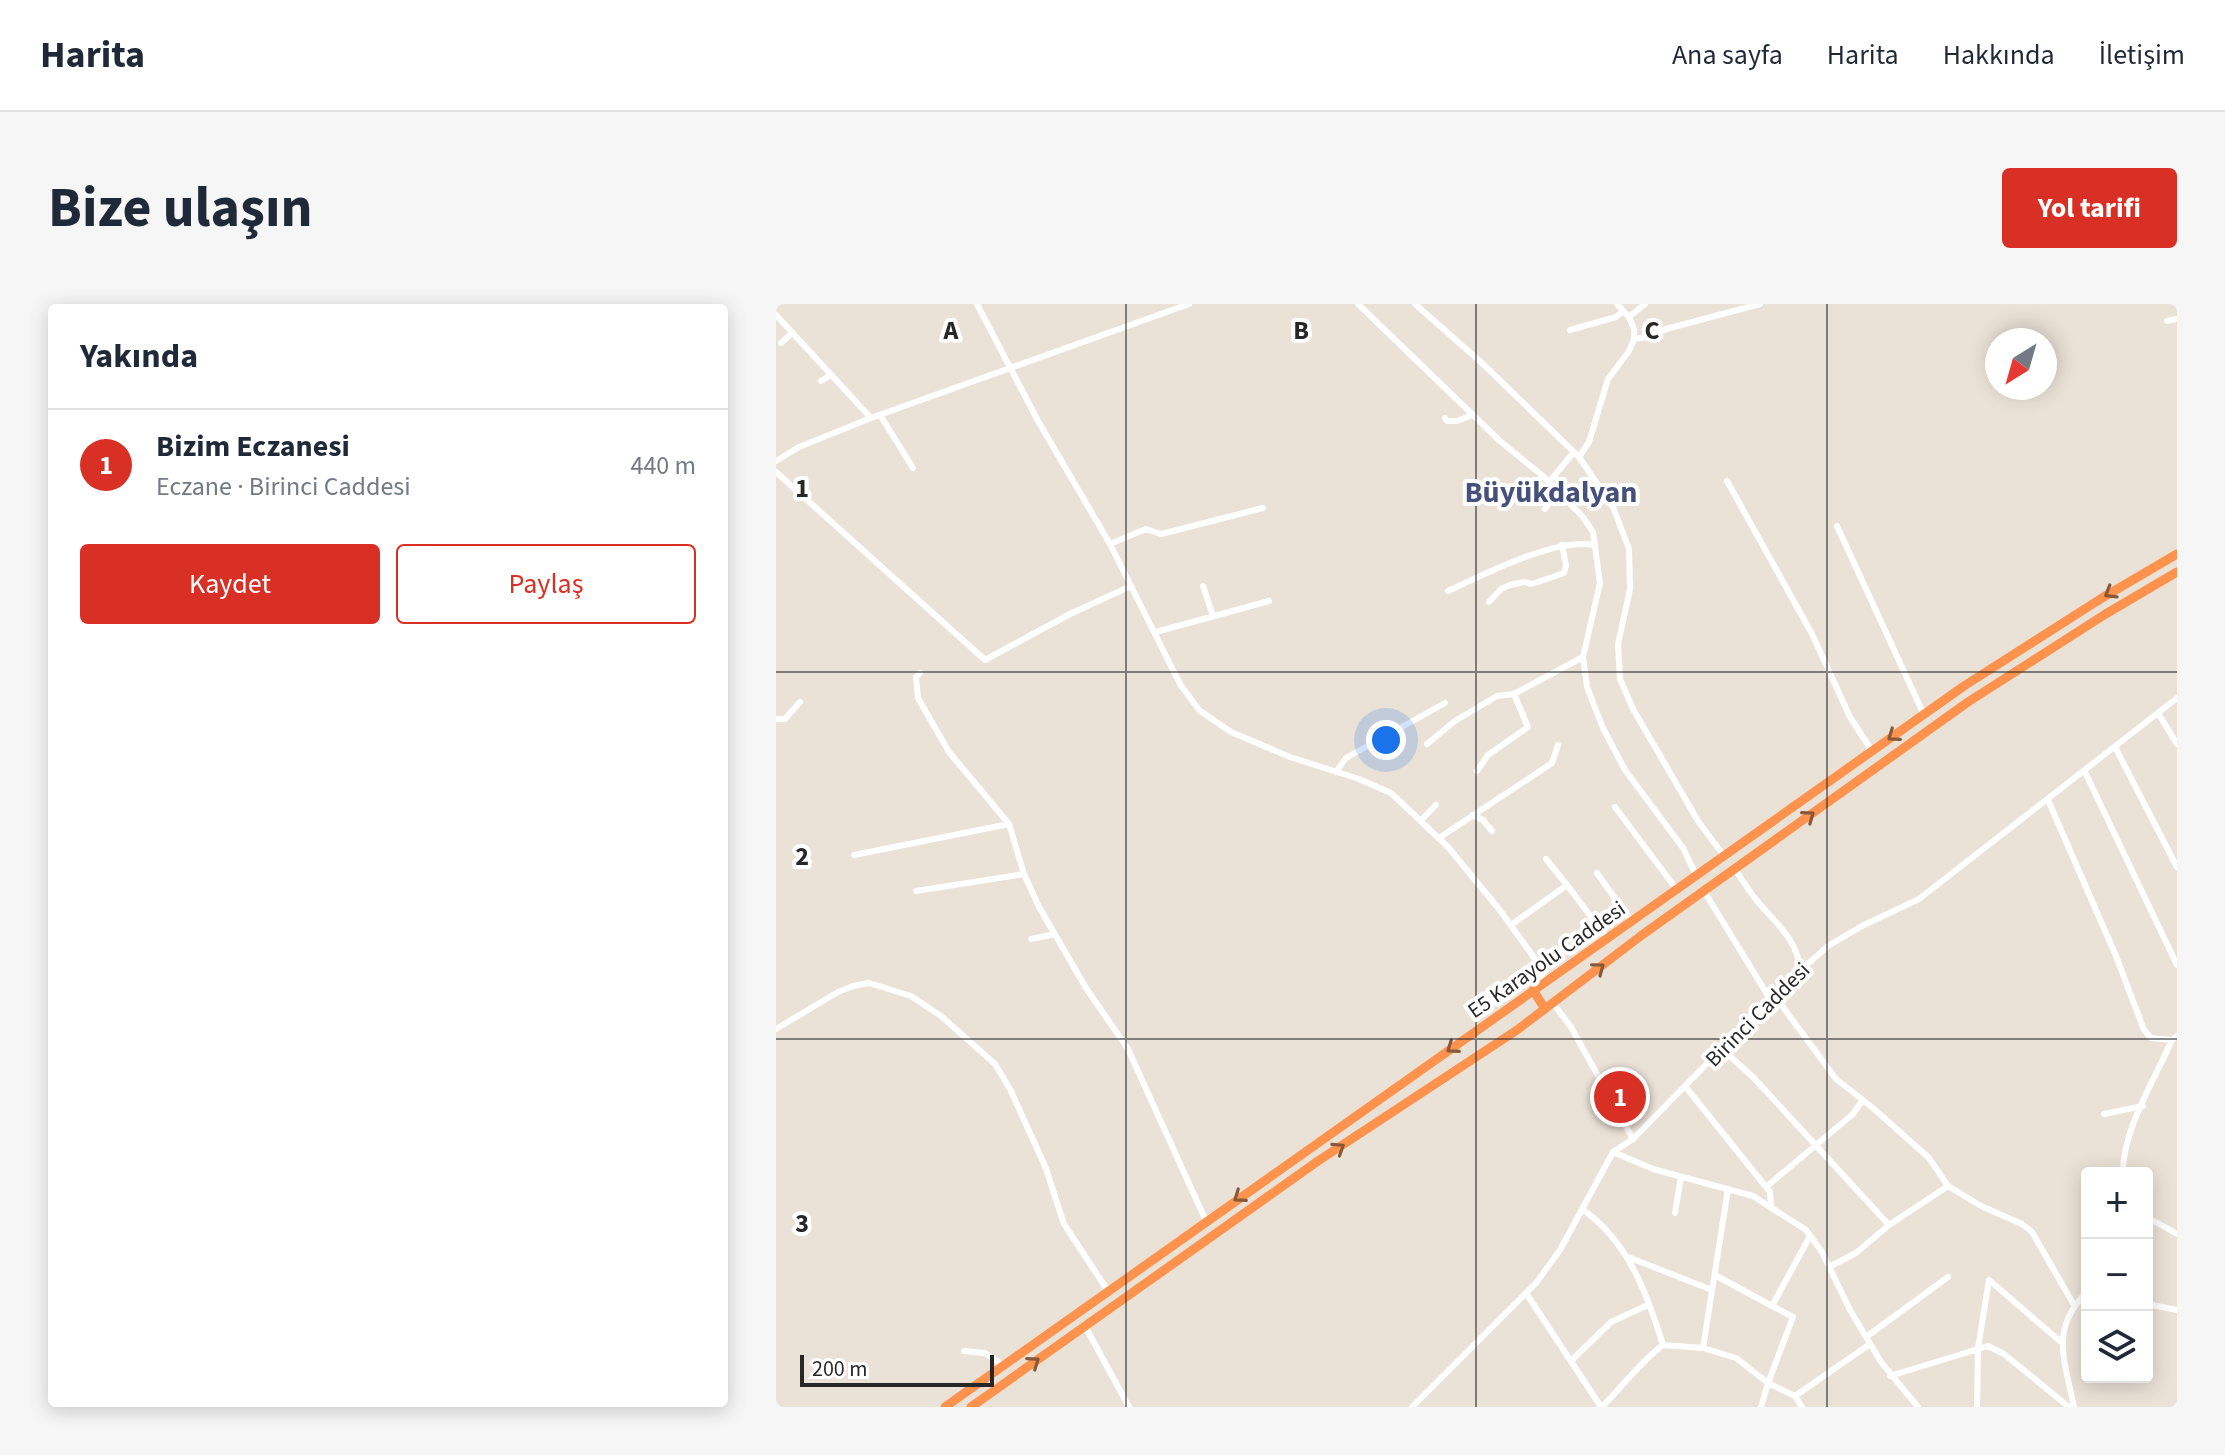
<!DOCTYPE html>
<html lang="tr">
<head>
<meta charset="utf-8">
<style>
  body { margin:0; font-family:"Source Sans 3",sans-serif; background:#f6f6f7; color:#1f2937 }
  .controls { position:absolute; right:24px; bottom:24px; display:grid; overflow:hidden; border-radius:8px; box-shadow:0 4px 20px #0003 }
  .controls button { width:72px; height:72px; display:grid; place-items:center; padding:0; border:0; border-bottom:2px solid #e0e1e3; background:#fff; color:#1f2937; font:40px sans-serif }
  .compass { position:absolute; left:1209px; top:24px; width:72px; height:72px; border-radius:50%; background:#fff; box-shadow:0 4px 20px #0003; rotate:217deg }
  .scale { position:absolute; left:24px; bottom:20px; width:194px; box-sizing:border-box; padding-left:8px; border:4px solid #272727; border-top:0; font-size:22px; line-height:28px; white-space:nowrap; color:#272727; -webkit-text-stroke:6px #fff; paint-order:stroke }
  .you { position:absolute; left:610px; top:436px; width:28px; height:28px; margin:-20px; border:6px solid #fff; border-radius:50%; background:#1a73e8; box-shadow:0 0 0 12px #1a73e833 }
  .badge { display:grid; place-items:center; width:52px; height:52px; border-radius:50%; background:#d93025; color:#fff; font-size:26px; font-weight:700 }
  .pin { position:absolute; translate:-50% -50%; border:4px solid #fff; box-shadow:0 2px 8px #0006 }
  .list { margin:0; padding:0; list-style:none }
  h2 { display:flex; justify-content:space-between; align-items:center; height:104px; margin:0; padding:0 32px; font-size:34px }
  h2 small { font-size:26px; font-weight:400; color:#747a83 }
  .list li { display:grid; grid-template-columns:52px 1fr auto; gap:24px; align-items:center; box-sizing:border-box; height:112px; padding:0 32px; border-top:2px solid #e0e1e3 }
  .list b { display:block; font-size:30px; white-space:nowrap }
  .list p { margin:0; font-size:26px; white-space:nowrap; color:#747a83 }
  .list em { font-size:26px; font-style:normal; color:#747a83 }
  .actions { display:flex; gap:16px; padding:24px 32px }
  .actions a { flex:1; padding:18px 0; border:2px solid #d93025; border-radius:8px; text-align:center; font-size:28px; color:#d93025 }
  .actions .main { background:#d93025; color:#fff }
  .icon { flex:none; width:44px; height:44px; fill:none; stroke:currentColor; stroke-width:2; stroke-linecap:round; stroke-linejoin:round }
  .map { position:relative; flex:none; width:1401px; height:1103px; overflow:hidden; border-radius:8px }
  header { display:flex; align-items:center; gap:48px; box-sizing:border-box; height:112px; padding:0 40px; background:#fff; border-bottom:2px solid #e0e1e3 }
  header strong { font-size:38px }
  nav { display:flex; gap:44px; margin-inline-start:auto; font-size:28px }
  .intro { display:flex; align-items:center; justify-content:space-between; box-sizing:border-box; height:192px; padding:0 48px }
  h1 { margin:0; font-size:56px }
  .button { padding:20px 36px; border-radius:8px; background:#d93025; color:#fff; font-size:28px; font-weight:700 }
  main { display:flex; gap:48px; padding:0 48px }
  aside { flex:1; background:#fff; border-radius:8px; box-shadow:0 4px 20px #0003 }
  .map>svg:first-child { display:block }
</style>
</head>
<body>
<header>
<strong>Harita</strong>
<nav><a>Ana sayfa</a><a>Harita</a><a>Hakkında</a><a>İletişim</a></nav>
</header>
<div class="intro"><h1>Bize ulaşın</h1><a class="button">Yol tarifi</a></div>
<main>
<aside>
<h2>Yakında<small></small></h2>
<ul class="list">
<li><span class="badge">1</span><div><b>Bizim Eczanesi</b><p>Eczane · Birinci Caddesi</p></div><em>440 m</em></li>
</ul>
<div class="actions"><a class="main">Kaydet</a><a>Paylaş</a></div>
</aside>
<div class="map">
<svg width="1401" height="1103" viewBox="0 0 1401 1103">
  <rect width="100%" height="100%" fill="#ebe2d7"/>
  <g fill="none" stroke-linecap="round" stroke-linejoin="round">
    <!-- minor -->
    <path stroke="#fff" stroke-width="6" d="M201 0 262 117 334 240 404 380 423 406 455 428 514 453 583 475 615 489 672 543 723 605 767 666 763 682
      M582 0 724 137 768 173 807 213 817 228 824 279 807 353 811 383 827 424 849 466 907 544 920 571
      M639 0 706 59 803 153 837 203 853 245 854 285 842 340 844 375 857 405 922 517 948 552
      M0 11 95 114
      M853 13 869 0
      M1391 17 1401 15
      M794 26 840 13 847 7
      M858 35 873 33 890 25 984 0
      M5 39 16 29
      M45 77 55 71
      M104 111 137 164
      M669 114 671 117H681L696 111
      M803 153 813 138 832 75 853 47 858 35V25L853 13 841 0
      M0 157 23 143 95 114 413 0
      M0 168 209 356 294 310 355 282
      M951 177 1036 330 1074 413 1096 447
      M773 178 798 148
      M769 205 782 187
      M1061 222 1148 411
      M334 240 370 225 385 230 487 204
      M427 282 437 312
      M672 287C706 271 781 233 818 241
      M713 298 725 285 734 281 748 278 756 280 788 269 790 261 786 241
      M380 328 493 297
      M144 369 140 373 142 394 173 448 233 520 248 570 263 603 310 684 352 745 430 917
      M1382 409 1401 440
      M0 415H9L24 398
      M651 440 679 417 721 392 738 390 807 353
      M1339 443 1401 563
      M701 467 712 451 752 423 738 390
      M560 468 570 454 669 399
      M1309 468 1401 661
      M1272 496 1340 652 1368 726 1375 734 1396 736
      M839 503 901 586
      M696 511 707 516 716 527
      M645 516 660 501
      M663 534 776 459 782 441
      M78 551 233 520
      M770 555 791 581
      M959 565C966 576 973 587 981 597 999 618 1023 637 1024 667
      M821 569 855 617
      M140 587 248 570
      M928 587 994 695
      M735 621 791 581 831 634
      M255 635 279 630
      M998 691 1060 775 1097 804 1153 854 1172 882 1205 902 1246 920 1256 928 1298 1001
      M777 699 795 723 857 835
      M0 725 62 688 77 682 93 679 135 692 165 712 219 760 234 785 269 862 288 920 332 987
      M945 744 977 773 1113 921
      M909 782 994 888 995 902
      M1328 810 1367 802
      M837 848 877 865 977 892 1030 926 1046 948 1074 1006 1105 1058 1142 1103
      M1347 869C1346 827 1379 775 1396 736L1401 732
      M990 883 1077 810 1086 797
      M806 905C852 937 871 989 887 1041L927 1044 960 1054 992 1079 1017 1013 996 1002
      M899 909 905 873
      M1371 913 1401 930
      M852 953 936 986
      M1053 963 1080 949 1113 921 1172 882
      M939 971 996 1002 1034 932
      M1213 976 1286 1039
      M750 989 825 1103
      M1371 1000 1401 1006
      M309 1022 353 1103
      M1090 1033 1172 973
      M927 1044 952 885
      M188 1047 209 1049 227 1061
      M796 1056 835 1018 872 1001
      M1114 1072 1212 1042 1228 1050 1293 1103
      M1019 1092 1094 1040
      M636 1103 760 979 784 946 837 848 857 835 1010 679 1052 642 1086 622 1143 595 1401 394
      M826 1103C847 1082 864 1058 887 1041
      M985 1103 992 1079 1019 1092 1026 1103
      M1201 1103 1202 1044 1213 976
      M1298 1103C1289 1056 1273 1025 1311 988"/>
    <!-- highway -->
    <path stroke="#ff934e" stroke-width="9" d="M757 686 769 705
      M169 1103 1188 382 1326 294 1401 250
      M195 1103 542 857 741 726 866 631 1192 398 1328 311 1401 268"/>
  </g>
  <!-- one-way arrows -->
  <defs><path id="oneway-chevron" d="M-2-3.5L2.5 0L-2 3.5" fill="none" stroke-width="1.6" stroke-linecap="round" stroke-linejoin="round" transform="scale(2)"/></defs>
  <g stroke="#885839">
    <use href="#oneway-chevron" transform="translate(1334 289) rotate(149)"/>
    <use href="#oneway-chevron" transform="translate(1117 432) rotate(145)"/>
    <use href="#oneway-chevron" transform="translate(1033 512) rotate(-36)"/>
    <use href="#oneway-chevron" transform="translate(823 664) rotate(-37)"/>
    <use href="#oneway-chevron" transform="translate(676 744) rotate(145)"/>
    <use href="#oneway-chevron" transform="translate(563 844) rotate(-33)"/>
    <use href="#oneway-chevron" transform="translate(463 893) rotate(145)"/>
    <use href="#oneway-chevron" transform="translate(258 1058) rotate(-35)"/>
  </g>
  <!-- grid -->
  <path fill="none" stroke="#272727" stroke-width="2" stroke-opacity="0.55" d="M350 0V1103M700 0V1103M1051 0V1103M0 368H1401M0 735H1401"/>
  <g text-anchor="middle" stroke-width="8" stroke-linejoin="round" paint-order="stroke">
    <!-- street labels -->
    <g font-size="22" fill="#272727" stroke="#fff">
      <text transform="translate(770 655) rotate(-35)" y="8">E5 Karayolu Caddesi</text>
      <text transform="translate(981 710) rotate(-45)" y="8">Birinci Caddesi</text>
    </g>
    <!-- district labels -->
    <g font-size="30" font-weight="bold" fill="#45517a" stroke="#fff">
      <text x="775" y="198">Büyükdalyan</text>
    </g>
  </g>
  <g font-size="26" text-anchor="middle" font-weight="bold" fill="#272727" stroke="#fff" stroke-width="8" stroke-linejoin="round" paint-order="stroke">
    <text x="175" y="35">A</text>
    <text x="525" y="35">B</text>
    <text x="876" y="35">C</text>
    <text x="26" y="193">1</text>
    <text x="26" y="561">2</text>
    <text x="26" y="928">3</text>
  </g>
</svg>
<div class="controls">
<button>+</button>
<button>−</button>
<button><svg class="icon" aria-label="layers" viewBox="0 0 24 24"><path d="M12 4l9 5-9 5-9-5zM3 14l9 5 9-5"/></svg></button>
</div>
<svg class="compass" viewBox="-18 -18 36 36"><path d="M0-13l5 13h-10z" fill="#e53935"/><path d="M0 13l5-13h-10z" fill="#747a83"/></svg>
<div class="scale">200 m</div>
<div class="you"></div>
<div class="pin badge" style="left:844px;top:793px">1</div>
</div>
</main>
</body>
</html>
